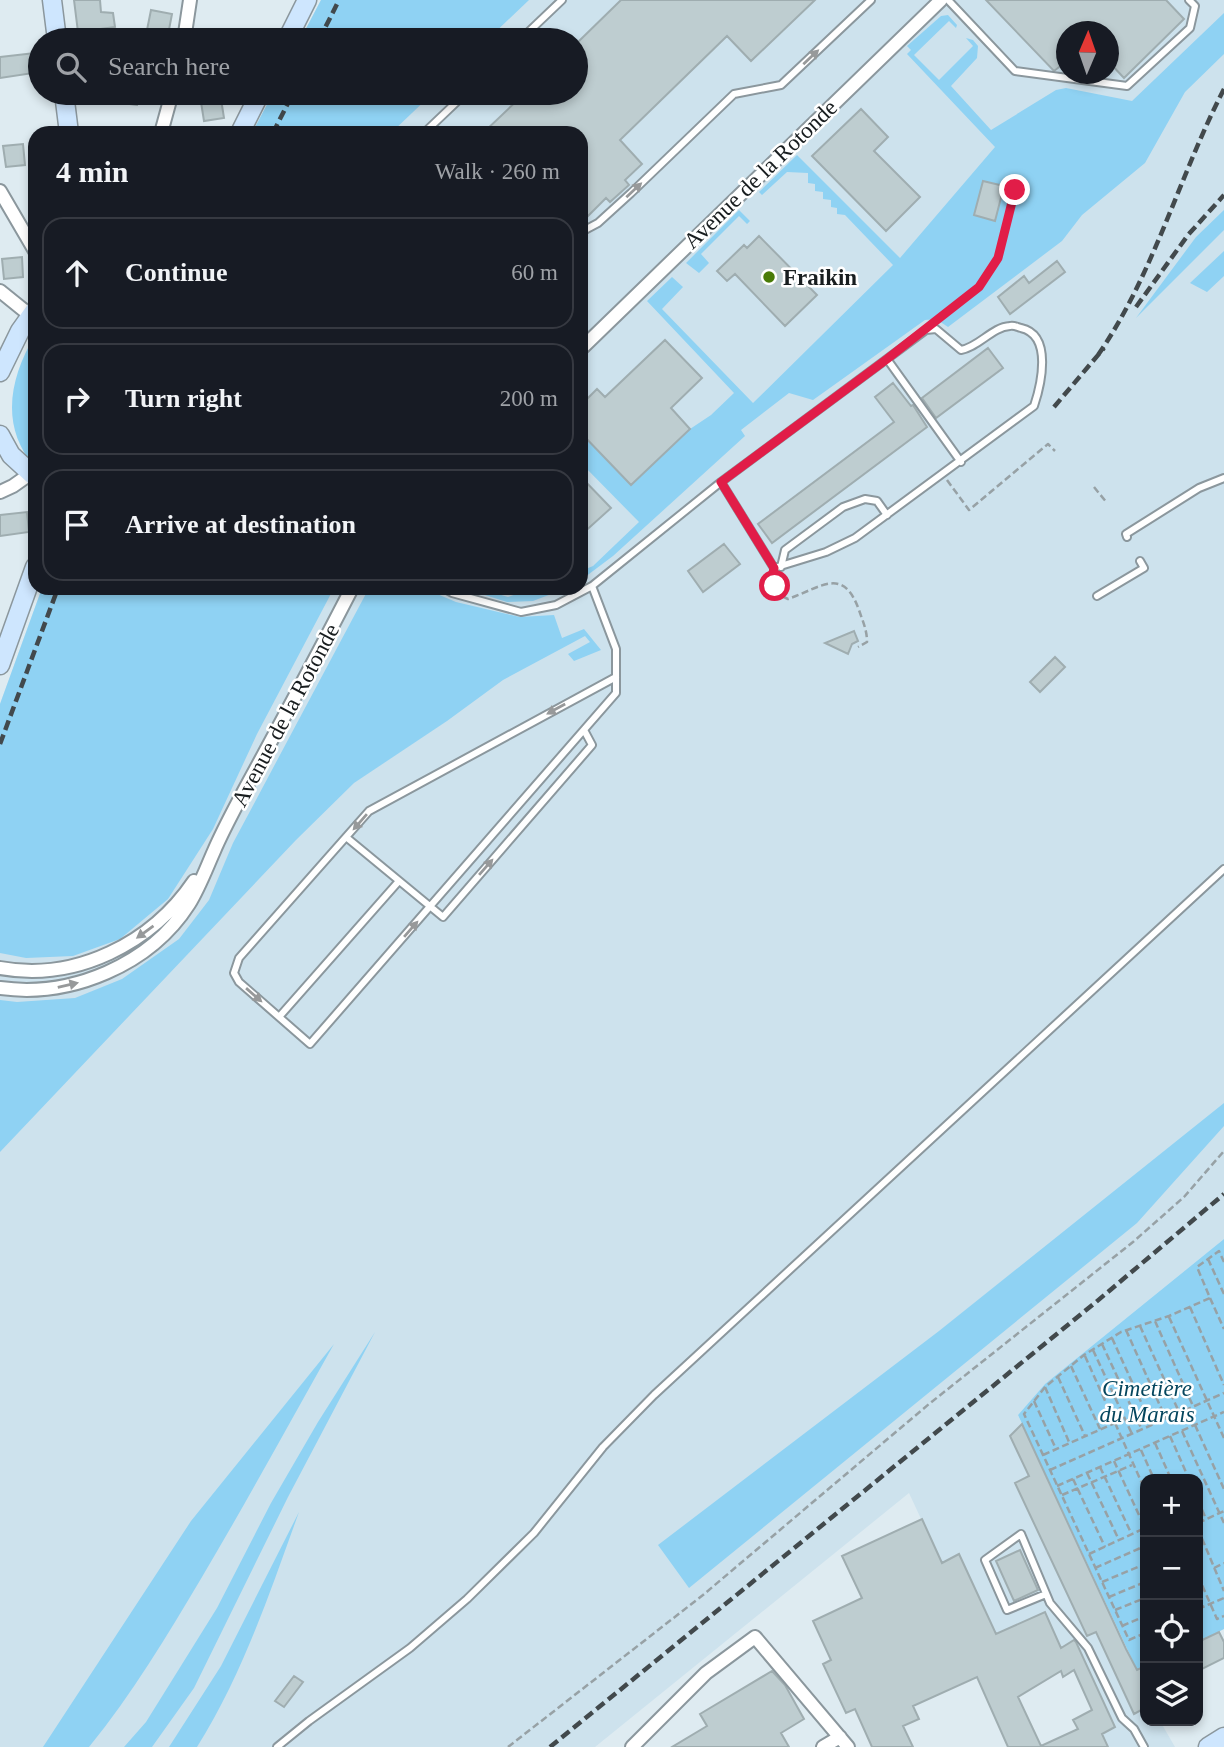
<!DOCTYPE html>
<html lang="en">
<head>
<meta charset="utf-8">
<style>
  body { margin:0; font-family:"Times New Roman",serif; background:#242831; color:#f1f3f6 }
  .controls { position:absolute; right:21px; bottom:21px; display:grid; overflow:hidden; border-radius:14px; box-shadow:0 4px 10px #0003 }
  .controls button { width:63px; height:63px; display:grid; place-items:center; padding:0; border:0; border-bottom:2px solid #363941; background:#171b24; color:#f1f3f6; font:35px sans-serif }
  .compass { position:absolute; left:1056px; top:21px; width:63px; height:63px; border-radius:50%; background:#171b24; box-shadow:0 4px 10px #0003; rotate:2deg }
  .stop { position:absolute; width:21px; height:21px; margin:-16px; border:5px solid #e11d48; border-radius:50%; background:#fff }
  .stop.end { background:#e11d48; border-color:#fff; box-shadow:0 2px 7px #0008 }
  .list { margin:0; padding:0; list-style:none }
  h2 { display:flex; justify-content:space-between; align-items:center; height:91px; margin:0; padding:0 28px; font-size:30px }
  h2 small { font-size:23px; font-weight:400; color:#9ea1a6 }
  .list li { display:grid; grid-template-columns:46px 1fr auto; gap:21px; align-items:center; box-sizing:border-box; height:112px; margin:0 14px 14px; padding:0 14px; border:2px solid #363941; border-radius:21px }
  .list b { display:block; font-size:26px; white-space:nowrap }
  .list em { font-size:23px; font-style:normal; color:#9ea1a6 }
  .icon { flex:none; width:38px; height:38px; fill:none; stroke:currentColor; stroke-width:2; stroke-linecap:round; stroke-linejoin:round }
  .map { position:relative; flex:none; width:1224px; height:1747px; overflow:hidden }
  .search { position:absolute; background:#171b24; box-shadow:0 4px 10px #0003; left:28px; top:28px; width:560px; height:77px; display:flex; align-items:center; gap:18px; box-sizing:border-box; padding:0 24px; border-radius:38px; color:#9ea1a6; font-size:26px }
  .panel { position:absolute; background:#171b24; box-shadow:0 4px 10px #0003; left:28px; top:126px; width:560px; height:469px; border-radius:21px }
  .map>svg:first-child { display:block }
</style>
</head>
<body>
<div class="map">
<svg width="1224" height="1747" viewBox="0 0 1224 1747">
  <rect width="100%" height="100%" fill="#deebf1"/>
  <!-- built -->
  <path fill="#cde2ed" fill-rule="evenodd" d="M321 0H1224V1239L1045 1384 1018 1415 1145 1688V1721H1160L1175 1747H1108L1071 1665 1007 1704 909 1493 595 1747H0V704L42 588H581V133H252L273 93H576V40H300ZM1066 32H1108V74H1066Z"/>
  <!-- green -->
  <path fill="#8fd2f3" d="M321 0H529L487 40H300Z
    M1224 13V54L1185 92 1145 163 1082 215 1062 241 948 327 936 319 925 320 813 400 789 393 741 430 745 436 613 556 581 580V571L593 566 639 522 581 463V433L631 485 690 429 711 415 734 393 647 301 672 277 683 287 662 309 753 403 893 265 845 215 837 214V208L831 207V200L823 199V192L815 191V184L808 183V173L787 172 762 195 759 192 797 155 900 258 995 147 907 54 911 50 907 46 941 16 948 15 957 25 956 28 949 21 914 55 939 80 973 46 966 38 973 40 978 46 977 58 951 86 991 130 1056 90 1066 88 1132 101Z
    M273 93H433L391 133H252Z
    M739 210 750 221 747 224 739 216 701 254 709 263 699 273 686 263Z
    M1224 210V230L1136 318 1196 237Z
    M1224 251V276L1207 292 1190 283Z
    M35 335V467C0 427 9 379 35 335Z
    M42 588H334L257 734 213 829 168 899 120 939 73 956 26 958 0 953V704Z
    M369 588H423L456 602 520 617 554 615 562 638 584 629 601 650 574 661 568 654 590 642 585 636 503 680 447 721 354 783 296 840 0 1152V1000L17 1002 75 998 122 979 179 939 209 900 233 843Z
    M463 588H478L508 597 533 588H567L533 601 507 602Z
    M1224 1103V1126L1137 1223 689 1588 658 1545 939 1331Z
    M1224 1239V1629L1198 1642V1479H1145V1666L1137 1670 1018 1415 1045 1384Z
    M375 1332 288 1497 194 1688 152 1747H124L146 1722 217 1608 271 1503 318 1422Z
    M334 1344C290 1422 247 1501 202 1577 167 1636 132 1694 89 1747H43L191 1521Z
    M299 1512C270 1592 243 1674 197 1747H169L221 1666Z"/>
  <!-- building -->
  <path fill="#becdd0" stroke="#9fadb0" stroke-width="2" fill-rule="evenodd" d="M74 0H100L101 12 113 13 115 27 78 32Z
    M621 0H815L751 61 727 36 620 140 642 164 625 180 629 185 610 202 606 198 588 216 581 209V133H483L525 93H576V44Z
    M986 0H1166L1184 19 1124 78 1109 62V32H1067V61L1054 71Z
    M151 10 172 14 167 40H145Z
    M35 53 39 54 40 72 0 78V57Z
    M96 93H139L137 105 95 100Z
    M221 99 224 118 204 121 201 102Z
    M861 109 888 137 874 151 920 197 886 231 812 156Z
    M23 144 25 165 6 167 3 146Z
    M983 181 1004 186 995 221 974 215Z
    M759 236 817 295 785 326 735 274 727 281 717 271 744 245 747 248Z
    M22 257 23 277 4 279 2 259Z
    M1057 261 1065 272 1010 314 998 297 1024 276 1029 283Z
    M665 340 702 378 671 408 690 429 631 485 581 433V405L597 389 605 397Z
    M988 348 1003 368 936 418 922 398Z
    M893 383 911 406 913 405 927 427 772 543 758 524 894 422 875 397Z
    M581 477 611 508 581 535Z
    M27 512 29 532 0 536V515Z
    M724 544 740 564 703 592 688 571Z
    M854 631 858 641 852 644 848 654 825 643Z
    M1055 657 1065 667 1040 692 1030 682Z
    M1022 1424 1126 1649 1137 1670 1145 1666V1708L1134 1714 1096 1632 1087 1636 1015 1483 1029 1476 1010 1436Z
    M922 1519 942 1563 959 1554 996 1634 1045 1612 1061 1648 1074 1640 1076 1642 1115 1727 1102 1734 1108 1747H1008L977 1677 913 1706 919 1719 903 1726 913 1747H872L855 1709 846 1713 823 1664 831 1660 813 1621 862 1598 842 1556ZM1074 1670 1092 1710 1073 1720 1078 1729 1041 1746 1018 1697 1061 1671 1063 1677Z
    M1020 1550 1038 1590 1014 1601 996 1561Z
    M1219 1632 1224 1642V1658L1198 1671V1642Z
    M772 1671 785 1685 804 1719 781 1733 789 1747H672L707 1726 700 1714Z
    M294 1676 303 1682 284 1707 275 1701Z"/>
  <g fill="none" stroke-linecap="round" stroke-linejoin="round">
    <!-- lane casing -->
    <g stroke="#8b979d" stroke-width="10">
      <path id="lane" d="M948 0 1015 71 1127 86 1190 28 1195 6 1189 0
        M520 40 562 0
        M424 133 466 93
        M581 232 598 223 631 193 734 94 781 85 871 0
        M887 359 961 462
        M1127 537 1126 534 1199 488 1224 478
        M781 567 785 550 843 507 865 499 877 501 887 515
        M592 586 616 649V693L310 1044 239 982 234 973 239 958 369 811 616 677
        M443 588 452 593 521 612 556 605 592 586 721 482 926 330 936 329 961 350C979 347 992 327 1010 326 1014 325 1017 327 1021 328 1053 335 1041 385 1034 406L855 538 826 552 774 568 721 482
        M1097 596 1144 568 1140 561
        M346 837 443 917 592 745 584 730
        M279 1017 399 881
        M1046 1594 1007 1610 985 1560 1021 1534 1050 1603 1088 1648 1122 1718 1134 1729 1144 1747
        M277 1747 309 1721 410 1648 467 1599 534 1533 603 1447 654 1395 1224 869"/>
    </g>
    <!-- street casing -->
    <g stroke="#8b979d" stroke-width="16">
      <path id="street" d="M184 40 190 0
        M161 133 172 93
        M0 191 35 251
        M0 291 31 316
        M581 349 941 0
        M0 492 13 486 30 474
        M0 968C76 982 152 943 194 881
        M0 988C71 998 150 965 189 904 199 888 206 869 214 851 223 830 234 810 245 789 281 723 317 656 352 588
        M632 1747 706 1673 755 1637 848 1747
        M823 1747 840 1737"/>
    </g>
    <!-- secondary casing -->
    <g stroke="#8b979d" stroke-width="21">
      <path id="secondary" d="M52 0 57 40
        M287 40 307 0
        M64 93 69 133
        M240 133 260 93
        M0 372 20 331 35 310
        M0 435 11 455 35 477
        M0 665 35 567
        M1208 1747 1224 1737"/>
    </g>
    <!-- path -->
    <path stroke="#97a1a5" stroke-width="2.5" stroke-dasharray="7 3.5" stroke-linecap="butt" d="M939 319 979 287 998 258 1015 190
      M947 480 969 510 1048 444 1055 451
      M1094 487 1107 503
      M772 579 779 595 788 599C822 587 843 566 859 610 863 622 867 630 867 642L858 647
      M1208 1259 1224 1294
      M1210 1298 1224 1329
      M1190 1307 1224 1385
      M1169 1317 1224 1438
      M1155 1321 1193 1406
      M1140 1326 1179 1412
      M1126 1330 1166 1419
      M1112 1338 1151 1424
      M1102 1344 1142 1430
      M1093 1350 1132 1434
      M1085 1356 1145 1490
      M1071 1366 1100 1429
      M1058 1377 1085 1436
      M1045 1387 1069 1442
      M1034 1401 1056 1449
      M1195 1425 1224 1489
      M1182 1431 1224 1523
      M1170 1436 1189 1479
      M1155 1443 1171 1479
      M1141 1450 1154 1479
      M1043 1455 1115 1423
      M1114 1461 1145 1528
      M1100 1467 1132 1535
      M1050 1470 1224 1393
      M1087 1473 1119 1540
      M1073 1479 1105 1547
      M1057 1486 1224 1412
      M1062 1495 1132 1465
      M1198 1500 1206 1519
      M1198 1523 1224 1511
      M1198 1529 1224 1591
      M1089 1554 1145 1528
      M1095 1568 1145 1546
      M1214 1568 1224 1563
      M1198 1576 1217 1619 1224 1616
      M1102 1582 1145 1564
      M1109 1597 1145 1582
      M1198 1609 1224 1598
      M1115 1610 1145 1598
      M1122 1626 1145 1616
      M1145 1633 1129 1640 1024 1414 1045 1387 1084 1355 1121 1332 1169 1316 1210 1298 1197 1267 1219 1251 1224 1262
      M1145 1643 1143 1647 1145 1650
      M508 1747 703 1595 929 1404 1133 1242 1184 1197 1224 1151"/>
    <!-- lane -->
    <use href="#lane" stroke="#fff" stroke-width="6"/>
    <!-- street -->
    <use href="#street" stroke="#fff" stroke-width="12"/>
    <!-- secondary -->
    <use href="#secondary" stroke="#cee6fe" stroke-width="18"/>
    <!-- rail -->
    <path stroke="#42494c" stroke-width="4.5" stroke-dasharray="10 5" stroke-linecap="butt" d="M319 40 339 0
      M273 133 293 93
      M1136 307 1188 235 1224 195
      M1098 355C1154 274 1179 176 1224 89
      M1054 407 1104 348
      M0 744 58 588
      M550 1747 1096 1302 1224 1194"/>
  </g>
  <!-- one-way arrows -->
  <defs><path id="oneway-solid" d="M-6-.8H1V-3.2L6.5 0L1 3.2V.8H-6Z" transform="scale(1.75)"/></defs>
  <g fill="#97999a">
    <use href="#oneway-solid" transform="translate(811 57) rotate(-43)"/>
    <use href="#oneway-solid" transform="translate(634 190) rotate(-43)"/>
    <use href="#oneway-solid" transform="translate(556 709) rotate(151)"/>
    <use href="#oneway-solid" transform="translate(360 822) rotate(131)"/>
    <use href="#oneway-solid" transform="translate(486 867) rotate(-49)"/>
    <use href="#oneway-solid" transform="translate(411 929) rotate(-49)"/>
    <use href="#oneway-solid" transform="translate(145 932) rotate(144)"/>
    <use href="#oneway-solid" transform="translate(68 985) rotate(-13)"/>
    <use href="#oneway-solid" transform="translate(254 995) rotate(41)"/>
  </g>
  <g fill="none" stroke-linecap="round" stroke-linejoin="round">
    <!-- route -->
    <path stroke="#e11d48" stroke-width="9" d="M775 586 772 578 774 568 721 482 887 359 979 287 998 258 1015 190"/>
  </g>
  <!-- markers -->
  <circle fill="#497b07" stroke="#fff" stroke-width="2.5" cx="769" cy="277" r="7"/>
  <g text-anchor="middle" stroke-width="5" stroke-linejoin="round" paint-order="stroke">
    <!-- street labels -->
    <g font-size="23" fill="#181d1f" stroke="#fff">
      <text transform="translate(760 174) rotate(-44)" y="8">Avenue de la Rotonde</text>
      <text transform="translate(285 715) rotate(-62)" y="8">Avenue de la Rotonde</text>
    </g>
    <!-- poi labels -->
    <g font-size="23" font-weight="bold" fill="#181d1f" stroke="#fff" text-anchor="start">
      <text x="783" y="285">Fraikin</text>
    </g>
    <!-- park labels -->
    <g font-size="23" font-style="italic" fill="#05465e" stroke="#fff">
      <text x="1147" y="1396">Cimetière<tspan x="1147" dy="26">du Marais</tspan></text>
    </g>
  </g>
</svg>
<div class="controls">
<button>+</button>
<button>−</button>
<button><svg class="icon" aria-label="locate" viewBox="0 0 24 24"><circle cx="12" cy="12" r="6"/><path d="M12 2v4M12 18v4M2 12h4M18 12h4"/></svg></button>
<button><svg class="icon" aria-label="layers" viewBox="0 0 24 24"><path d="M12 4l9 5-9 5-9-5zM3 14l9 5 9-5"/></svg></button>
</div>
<svg class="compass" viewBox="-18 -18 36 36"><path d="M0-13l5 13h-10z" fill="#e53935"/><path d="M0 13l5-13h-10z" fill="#9ea1a6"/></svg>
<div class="stop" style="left:775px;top:586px"></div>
<div class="stop end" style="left:1015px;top:190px"></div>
<div class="search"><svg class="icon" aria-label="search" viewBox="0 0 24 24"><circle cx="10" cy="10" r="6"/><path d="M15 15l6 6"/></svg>Search here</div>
<section class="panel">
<h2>4 min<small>Walk · 260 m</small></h2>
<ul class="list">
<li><svg class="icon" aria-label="ahead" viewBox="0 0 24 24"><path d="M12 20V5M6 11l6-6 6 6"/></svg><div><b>Continue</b></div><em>60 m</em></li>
<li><svg class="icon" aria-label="right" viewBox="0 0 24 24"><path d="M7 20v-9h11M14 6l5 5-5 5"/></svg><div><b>Turn right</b></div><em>200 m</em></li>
<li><svg class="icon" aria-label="arrive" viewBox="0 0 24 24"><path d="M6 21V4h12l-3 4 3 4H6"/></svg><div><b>Arrive at destination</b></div></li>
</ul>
</section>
</div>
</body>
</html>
